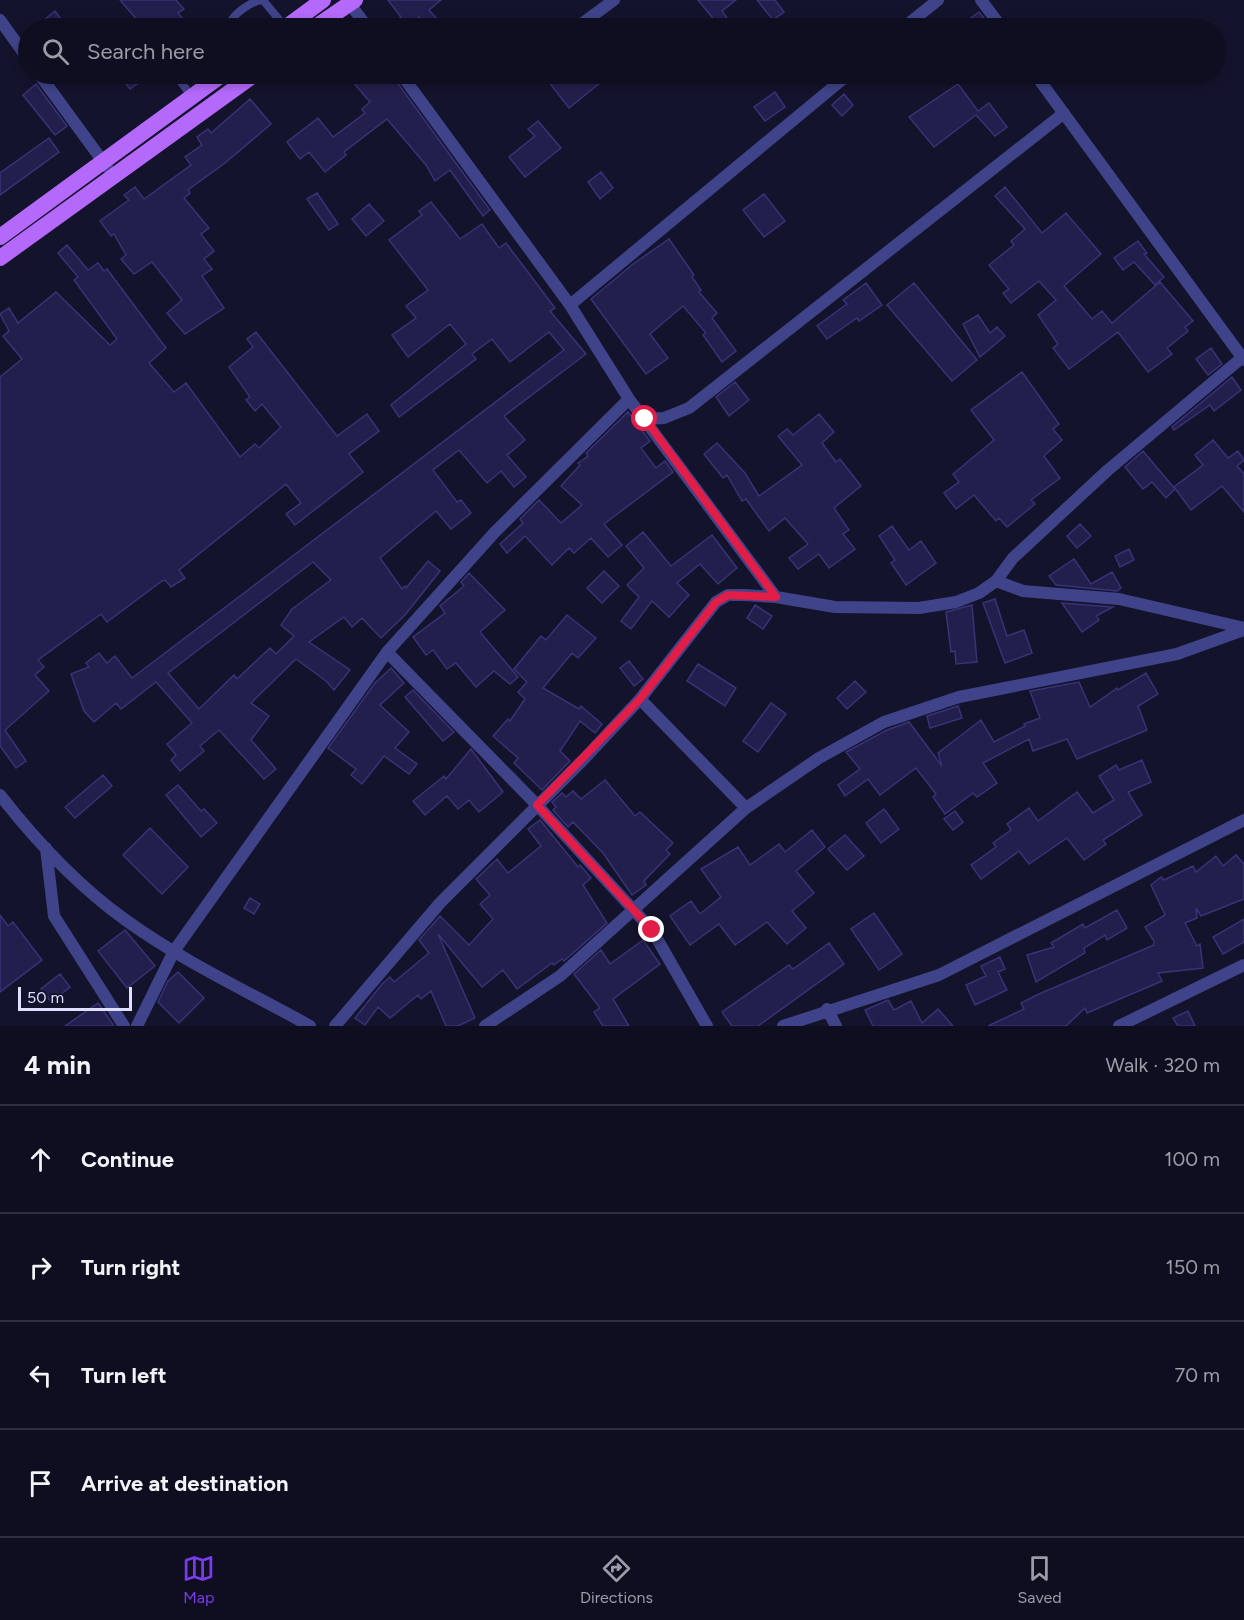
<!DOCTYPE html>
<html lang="en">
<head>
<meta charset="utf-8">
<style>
  body { margin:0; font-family:Figtree,sans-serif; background:#1d1c2e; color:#f1f3f6 }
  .scale { position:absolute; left:18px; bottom:15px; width:114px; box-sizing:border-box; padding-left:6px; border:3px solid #dfdffe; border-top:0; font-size:16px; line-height:21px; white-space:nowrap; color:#dfdffe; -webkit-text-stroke:4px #14132c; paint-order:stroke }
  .stop { position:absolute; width:18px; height:18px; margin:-14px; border:4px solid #e11d48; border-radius:50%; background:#fff }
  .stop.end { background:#e11d48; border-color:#fff; box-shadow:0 2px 6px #0008 }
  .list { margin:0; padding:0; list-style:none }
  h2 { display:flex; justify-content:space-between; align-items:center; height:78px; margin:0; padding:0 24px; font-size:26px }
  h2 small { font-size:20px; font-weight:400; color:#9b9ca5 }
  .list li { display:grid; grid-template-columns:39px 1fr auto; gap:18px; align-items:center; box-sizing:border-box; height:108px; padding:0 24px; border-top:2px solid #2f2e3f }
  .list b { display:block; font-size:22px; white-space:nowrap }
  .list em { font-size:20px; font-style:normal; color:#9b9ca5 }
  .icon { flex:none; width:33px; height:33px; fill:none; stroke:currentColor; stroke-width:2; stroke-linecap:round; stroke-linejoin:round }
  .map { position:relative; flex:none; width:1244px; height:1026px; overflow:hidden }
  .search { position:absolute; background:#0f0e21; box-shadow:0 3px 9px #0003; left:18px; right:18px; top:18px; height:66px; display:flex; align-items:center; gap:15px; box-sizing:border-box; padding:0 21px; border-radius:33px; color:#9b9ca5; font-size:22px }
  .sheet { height:510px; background:#0f0e21 }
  nav { display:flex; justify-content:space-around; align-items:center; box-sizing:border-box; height:84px; border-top:2px solid #2f2e3f; background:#0f0e21; font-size:16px; color:#9b9ca5 }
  nav a { display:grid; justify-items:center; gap:3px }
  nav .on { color:#7c3aed }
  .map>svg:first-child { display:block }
</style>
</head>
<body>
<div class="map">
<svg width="1244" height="1026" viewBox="0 0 1244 1026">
  <rect width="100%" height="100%" fill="#14132c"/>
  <!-- building -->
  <path fill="#231f4d" stroke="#383278" stroke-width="1.5" fill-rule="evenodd" d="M120 0H176L184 9 178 13 190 28H144Z
    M388 0H441L429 10 445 28H429L419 17 404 28H386L401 17Z
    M698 0H736L722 11 734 28H721Z
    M757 0H775L784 12 773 20Z
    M55 11 64 23 57 28H51L44 20Z
    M979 12 992 28H979L971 18Z
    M118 74H151L130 89Z
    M362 74H391L490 210 483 216 450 170 435 181 426 165 387 119 344 152 346 155 325 172 309 152 300 159 287 142 318 118 333 137 365 113 362 109 370 102 353 82Z
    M565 74H611L569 108 551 85Z
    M36 84 67 126 55 135 23 95Z
    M958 84 978 111 989 103 1007 127 995 136 976 115 934 147 909 117Z
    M775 92 785 107 765 121 754 107Z
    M844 94 853 105 842 116 832 105Z
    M250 99 271 124 225 163 188 190 190 193 184 198 209 228 201 234 214 251 204 259 212 269 202 276 224 308 185 334 167 313 182 300 152 262 134 274 121 259 126 255 114 234 111 236 100 221 129 200 124 195 135 187 144 199 191 165 185 157 202 145 197 137 208 129 211 133Z
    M538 121 561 148 525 177 509 157 535 136 528 129Z
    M49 138 59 152 0 195V173Z
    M601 172 613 188 600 199 588 182Z
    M1005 187 1042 233 1066 213 1101 254 1064 286 1092 319 1102 311 1112 323 1160 282 1193 321 1185 327 1188 331 1167 348 1172 354 1148 372 1118 332 1069 369 1053 348 1058 344 1038 315 1056 300 1039 281 1011 303 1003 293 1009 289 989 265 1014 245 1011 241 1025 229 995 196Z
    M317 193 338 224 329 230 307 199Z
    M764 194 785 221 764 237 743 210Z
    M431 202 460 239 482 224 499 248 506 243 555 308 550 311 586 354 504 416 525 440 507 455 526 477 514 487 501 471 487 483 459 450 433 470 457 502 461 500 471 513 451 529 436 511 380 558 402 589 405 586 406 588 428 561 440 571 405 615 381 638 362 618 352 627 344 617 309 642 350 670 334 690 326 681 296 659 251 703 269 716 251 740 276 769 264 779 219 730 200 746 204 751 180 771 171 760 176 755 167 744 192 723 156 682 121 709 116 703 94 722 84 711 71 674 89 667 86 663 99 653 107 663 115 656 132 678 564 350 549 332 510 362 492 339 472 354 476 359 399 417 391 405 466 344 450 324 408 357 392 335 416 318 406 306 428 290 389 240 422 215 419 211ZM313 562 331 580 292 609 281 625 294 636 276 654 270 648 237 679 234 675 199 709 168 673Z
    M369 204 384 221 366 236 352 219Z
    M669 239 694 275 692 277 701 290 699 292 717 313 712 318 736 351 722 362 703 335 706 333 683 306 650 334 668 358 646 374 591 299 633 264Z
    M1138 241 1147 253 1144 254 1164 277 1155 285 1134 262 1123 270 1114 258Z
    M67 245 88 270 98 263 104 271 107 269 166 348 149 363 174 392 186 383 240 457 255 444 259 448 281 427 262 404 255 411 246 400 250 397 229 367 253 347 247 339 256 332 337 436 367 414 379 431 349 454 363 472 295 525 286 514 301 503 286 484 179 570 185 578 171 587 165 580 162 581 107 622 101 614 38 660 44 667 35 675 49 691 5 730 26 761 16 768 0 746V377L22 359 3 336 9 331 0 314 9 308 18 323 56 292 110 345 117 339 74 280 78 277 58 253Z
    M866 283 882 305 859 321 857 318 827 339 817 326 847 304 843 300Z
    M914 283 977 360 952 381 887 305Z
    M978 315 990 333 997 327 1005 336 980 357 963 324Z
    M1211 348 1222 364 1208 375 1196 359Z
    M1022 372 1059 424 1053 429 1062 440 1044 456 1060 478 1031 500 1035 504 1007 527 999 518 996 521 974 495 956 509 944 493 959 482 953 474 994 440 971 410Z
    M1232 377 1241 390 1214 411 1210 405 1174 430 1172 427Z
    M735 382 749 400 729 416 716 397Z
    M628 412 650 441 641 448 656 468 665 461 673 472 604 524 622 545 608 557 591 538 574 553 569 548 552 565 525 536 507 553 500 544 523 523 520 519 539 500 561 523 582 505 561 486 580 465 578 463 588 456 586 453Z
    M819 414 834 432 822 443 836 462 840 459 861 486 834 508 849 530 843 534 855 549 829 568 819 554 798 569 789 558 808 544 785 518 769 531 746 499 742 501 727 475 723 478 704 454 717 443 745 473 759 496 802 465 778 436 787 429 793 435Z
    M1213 440 1228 458 1238 451 1244 460 1237 466 1244 474V512L1222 486 1191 510 1174 487 1203 465 1195 455Z
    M1143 451 1175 489 1166 498 1152 482 1143 489 1125 467Z
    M1080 524 1091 536 1077 548 1067 536Z
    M892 526 909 550 921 541 936 563 906 585 891 563 895 560 879 536Z
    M643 532 671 566 712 535 737 568 718 584 700 564 677 583 689 595 669 617 652 601 631 629 621 621 639 597 627 585 644 568 626 546Z
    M1129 549 1134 560 1120 567 1115 556Z
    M1074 559 1091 584 1112 572 1121 588 1117 591 1056 585 1049 576Z
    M604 571 619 586 602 603 587 588Z
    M469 573 505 610 480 632 518 677 510 684 494 671 476 687 456 663 447 669 433 650 426 655 413 637 445 613 440 606 464 586 461 582Z
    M995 599 1007 636 1024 630 1032 653 1005 663 983 603Z
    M1062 603 1113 607 1096 616 1099 620 1082 632Z
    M755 605 772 616 763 629 747 618Z
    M972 605 977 662 956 664 955 651 951 652 946 612Z
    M567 615 596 638 578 658 572 653 543 688 579 709 581 706 602 724 595 733 580 721 560 751 570 761 542 790 514 763 518 758 493 736 508 719 510 721 525 699 518 692 527 682 514 669 541 636 546 640Z
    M629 661 643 679 634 686 620 668Z
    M698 664 736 688 725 706 687 681Z
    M391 668 404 683 380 705 409 732 395 748 417 764 409 774 384 756 362 784 351 775 356 769 328 748 375 683Z
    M1146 673 1158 694 1138 706 1147 730 1077 759 1067 739 1033 751 1029 739 983 763 997 783 977 797 973 793 945 814 933 797 936 794 916 768 880 795 868 779 845 796 838 785 860 769 846 752 887 730 909 722 942 766 938 753 981 720 994 742 1025 726 1024 724 1040 718 1030 691 1079 682 1090 707 1117 688 1118 690Z
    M855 681 866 692 847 709 837 698Z
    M413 690 454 732 443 741 405 697Z
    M771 703 786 714 758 752 743 741Z
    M958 706 962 718 930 728 927 716Z
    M471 749 503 792 479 812 469 800 458 809 447 796 425 815 413 801 444 776 446 779Z
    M1142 760 1151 782 1128 792 1142 815 1103 840 1106 844 1084 860 1067 838 1029 864 1019 851 981 879 971 865 996 847 993 843 1011 830 1007 824 1029 808 1038 821 1077 792 1093 813 1114 800 1099 776 1116 765 1119 770Z
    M103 775 112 786 75 818 65 807Z
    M605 780 635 816 640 812 673 843 666 850 670 854 644 881 646 885 632 895 603 853 573 822 568 827 553 810 556 807 552 802 562 793 566 797 573 791 581 799Z
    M178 785 201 811 204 809 217 823 201 837 166 795Z
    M884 809 899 829 881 843 866 823Z
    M955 811 963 822 953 830 944 819Z
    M540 820 578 867 580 865 591 878 583 885 607 923 564 961 562 959 554 965 552 963 517 989 503 970 482 987 438 934 475 1018 458 1026H446L431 991 421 999 418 995 390 1018 378 1007 365 1025 355 1018 382 984 390 977 394 982 429 953 419 940 440 916 469 945 493 919 480 904 490 895 476 879 497 859 508 873 541 846 528 829Z
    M150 828 188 867 162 894 123 855Z
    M812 830 825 847 796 871 814 893 792 911 806 928 787 944 767 922 735 945 719 924 690 945 670 916 691 901 700 914 721 897 701 869 738 847 750 865 779 844 785 852Z
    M845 835 864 856 847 870 828 849Z
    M1236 855 1244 864V899L1201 916 1196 908 1197 918 1185 923 1197 946 1200 944 1203 968 1158 973 1162 981 1087 1013 1085 1008 1066 1026H988L1024 1009 1021 1003 1039 994 1154 945V941L1145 927 1165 915 1151 885 1161 877 1164 880 1193 866 1196 872 1216 856 1223 866Z
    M250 898 260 904 254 914 244 908Z
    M1117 910 1127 928 1107 940 1105 935 1084 948 1085 953 1036 982 1027 955 1054 947 1051 943 1083 924 1085 928Z
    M874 913 902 954 879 970 851 929Z
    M0 915 8 926 13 922 42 960 0 992Z
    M1244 919V942L1223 954 1213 937Z
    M125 930 155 966 127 988 98 951Z
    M643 940 660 964 613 999 629 1026H603L594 1012 600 1008 574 974 601 950 610 964Z
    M829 943 844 964 758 1026H732L722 1012 789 965 793 969Z
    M1000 957 1005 969 998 972 1007 990 975 1005 966 985 986 976 981 966Z
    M178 972 204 998 179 1023 158 1002 168 981Z
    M60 974 70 987 51 1002 41 989Z
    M888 1000 894 1010 911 1001 922 1023 938 1009 953 1026H873L865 1010Z
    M98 1003 114 1026H65Z
    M1188 1011 1195 1026H1178L1173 1018Z"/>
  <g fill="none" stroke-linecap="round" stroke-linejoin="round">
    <!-- service -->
    <path stroke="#3f448a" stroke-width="8" d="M232 28 229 25C233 14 251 1 263 0L286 28
      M175 74 192 97"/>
    <!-- minor -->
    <path stroke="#3f448a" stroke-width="12" d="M981 0 1002 28
      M350 4 368 28
      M0 20 28 59
      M576 28 614 0
      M903 28 938 0
      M39 74 107 167
      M401 74 570 305 629 399 776 597
      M1035 74 1244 360
      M570 305 849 74
      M645 419 664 418 689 408 1064 113
      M996 581 1023 591 1119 599 1244 628
      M387 652 537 805 652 930 707 1026
      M640 699 746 808
      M0 795C36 841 79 887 127 921 184 962 249 992 310 1026
      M46 848 54 916 124 1026
      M827 1009 836 1026
      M137 1026 174 951 387 652 495 532 629 399
      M335 1026 440 903 584 759 640 699 716 602 728 595H744L776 597 835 607 919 608 956 602 979 593 996 581 1013 558 1108 470 1244 356
      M485 1026 560 976 746 808 819 758 884 722 959 697 1177 654 1244 630
      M783 1026 939 975 1244 820
      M1119 1026 1244 965"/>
    <!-- primary -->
    <path stroke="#b569fb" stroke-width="16" d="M285 28 323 0
      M314 28 355 0
      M0 237 223 74
      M0 258 255 74"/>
  </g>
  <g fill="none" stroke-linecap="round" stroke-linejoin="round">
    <!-- route -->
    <path stroke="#e11d48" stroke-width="8" d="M645 419 776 597 728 595 716 602 640 699 537 805 652 930"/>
  </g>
</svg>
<div class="scale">50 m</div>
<div class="stop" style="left:645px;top:419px"></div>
<div class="stop end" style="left:652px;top:930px"></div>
<div class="search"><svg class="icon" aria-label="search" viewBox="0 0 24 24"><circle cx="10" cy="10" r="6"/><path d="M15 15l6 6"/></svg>Search here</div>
</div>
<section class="sheet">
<h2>4 min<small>Walk · 320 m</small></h2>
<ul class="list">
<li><svg class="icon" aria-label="ahead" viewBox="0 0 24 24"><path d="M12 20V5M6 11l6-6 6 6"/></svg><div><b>Continue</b></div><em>100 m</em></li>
<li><svg class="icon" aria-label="right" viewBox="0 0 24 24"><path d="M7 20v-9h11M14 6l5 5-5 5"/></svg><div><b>Turn right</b></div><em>150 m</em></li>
<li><svg class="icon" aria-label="left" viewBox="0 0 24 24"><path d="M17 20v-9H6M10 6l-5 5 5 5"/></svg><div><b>Turn left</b></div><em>70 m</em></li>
<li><svg class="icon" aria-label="arrive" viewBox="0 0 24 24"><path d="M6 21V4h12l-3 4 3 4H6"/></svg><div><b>Arrive at destination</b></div></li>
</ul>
</section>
<nav>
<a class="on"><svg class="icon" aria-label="map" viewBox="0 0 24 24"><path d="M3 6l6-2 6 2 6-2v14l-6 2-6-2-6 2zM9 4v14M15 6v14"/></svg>Map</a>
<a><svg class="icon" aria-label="directions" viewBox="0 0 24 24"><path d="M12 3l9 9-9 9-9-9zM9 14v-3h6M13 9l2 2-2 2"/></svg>Directions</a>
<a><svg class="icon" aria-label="saved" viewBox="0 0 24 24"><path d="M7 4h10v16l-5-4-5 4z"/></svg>Saved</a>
</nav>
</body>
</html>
